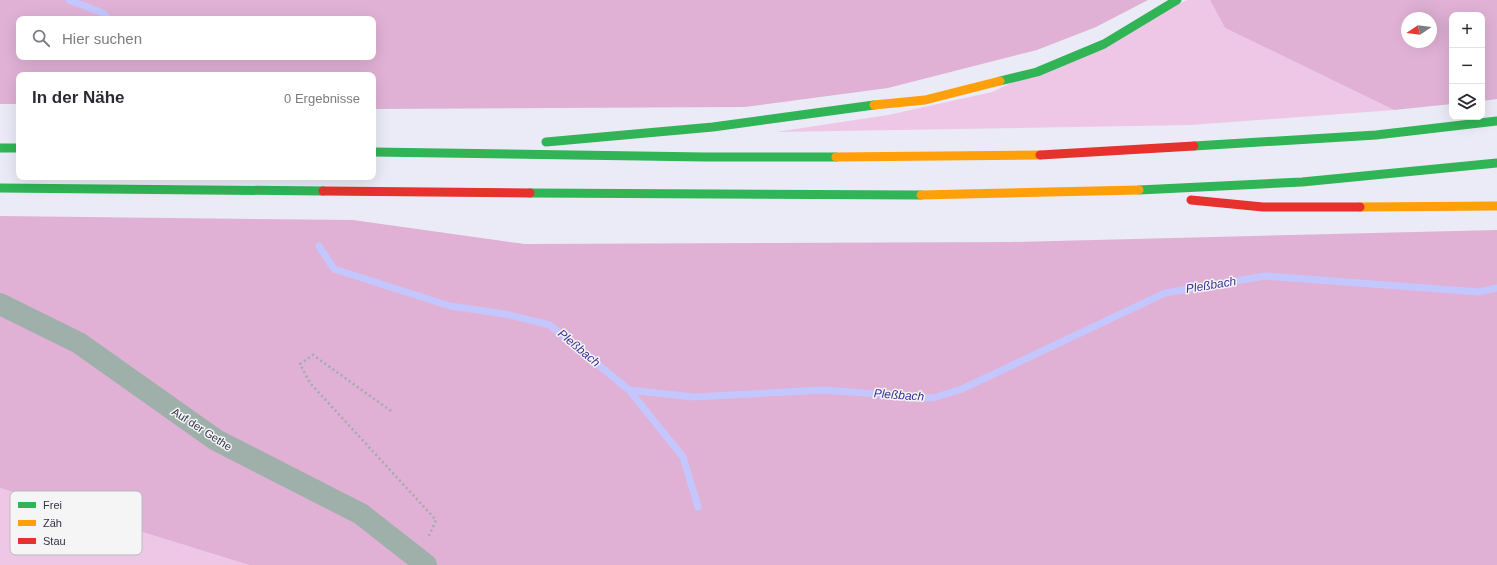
<!DOCTYPE html>
<html lang="de">
<head>
<meta charset="utf-8">
<style>
  body { margin:0; font-family:Arial,sans-serif; background:#f7f7f7; color:#2b2b33 }
  .controls { position:absolute; right:12px; top:12px; display:grid; overflow:hidden; border-radius:8px; box-shadow:0 4px 16px #0002 }
  .controls button { width:36px; height:36px; display:grid; place-items:center; padding:0; border:0; border-bottom:1px solid #e1e1e2; background:#fff; color:#2b2b33; font:20px sans-serif }
  .compass { position:absolute; left:1401px; top:12px; width:36px; height:36px; border-radius:50%; background:#fff; box-shadow:0 4px 16px #0002; rotate:257deg }
  .list { margin:0; padding:0; list-style:none }
  h2 { display:flex; justify-content:space-between; align-items:center; height:52px; margin:0; padding:0 16px; font-size:17px }
  h2 small { font-size:13px; font-weight:400; color:#7c7c81 }
  .icon { flex:none; width:22px; height:22px; fill:none; stroke:currentColor; stroke-width:2; stroke-linecap:round; stroke-linejoin:round }
  .map { position:relative; flex:none; width:1497px; height:565px; overflow:hidden }
  .search { position:absolute; background:#fff; box-shadow:0 4px 16px #0002; left:16px; top:16px; width:360px; height:44px; display:flex; align-items:center; gap:10px; box-sizing:border-box; padding:0 14px; border-radius:8px; color:#7c7c81; font-size:15px }
  .panel { position:absolute; background:#fff; box-shadow:0 4px 16px #0002; left:16px; top:72px; width:360px; height:108px; border-radius:8px }
  .map>svg:first-child { display:block }
</style>
</head>
<body>
<div class="map">
<svg width="1497" height="565" viewBox="0 0 1497 565">
  <rect width="100%" height="100%" fill="#eaebf7"/>
  <!-- green -->
  <path fill="#edc7e5" d="M1187 0H1210L1225 28 1394 110 1191 125 776 132 888 115 992 92Z
    M0 488 249 565H0Z"/>
  <!-- forest -->
  <path fill="#e0b1d5" fill-rule="evenodd" d="M0 0H1148L1096 27 1037 50 888 88 745 107 373 109V75H19V104H0ZM19 19H373V57H19Z
    M1210 0H1497V99L1482 101V15H1452V104L1394 110 1225 28ZM1407 18H1431V42H1407Z
    M0 216 353 220 525 244 1011 242 1497 230V565H435L217 432 0 296Z
    M0 313 76 348 358 519 415 565H249L0 488Z"/>
  <g fill="none" stroke-linecap="round" stroke-linejoin="round">
    <!-- stream -->
    <path stroke="#c4c7fd" stroke-width="7" d="M69 0 103 13 109 19
      M319 246 334 269 450 306 505 314 550 325 629 390 694 397 823 390 933 398 962 389 1165 293 1265 276 1479 292 1497 288
      M629 390 683 457 698 507"/>
    <!-- path -->
    <path stroke="#a2abac" stroke-width="2.5" stroke-dasharray="2 3" stroke-linecap="butt" d="M391 411 313 355 300 364 310 383 436 520 428 538"/>
    <!-- street -->
    <path stroke="#9fb0aa" stroke-width="22" d="M0 304 79 343 216 440 361 514 426 565"/>
    <!-- fast -->
    <path stroke="#30b455" stroke-width="9" d="M1000 81 1037 72 1104 44 1177 0
      M546 142 713 127 874 105
      M1194 146 1376 135 1497 121
      M0 148H19
      M373 152 705 157H836
      M0 188 323 191
      M1139 190 1302 182 1497 163
      M530 193 921 195"/>
    <!-- slow -->
    <path stroke="#ff9f0a" stroke-width="9" d="M874 105 925 100 1000 81
      M836 157 1040 155
      M921 195 1139 190
      M1360 207 1497 206"/>
    <!-- jam -->
    <path stroke="#e5322d" stroke-width="9" d="M1040 155 1194 146
      M323 191 530 193
      M1191 200 1263 207H1360"/>
  </g>
  <g text-anchor="middle" stroke-width="3" stroke-linejoin="round" paint-order="stroke">
    <!-- street labels -->
    <g font-size="11" fill="#313248" stroke="#f5f5f5">
      <text transform="translate(202 429) rotate(33)" y="4">Auf der Gethe</text>
    </g>
    <!-- water labels -->
    <g font-size="12" font-style="italic" fill="#3a2f92" stroke="#f5f5f5">
      <text transform="translate(1211 285) rotate(-9)" y="4">Pleßbach</text>
      <text transform="translate(579 348) rotate(40)" y="4">Pleßbach</text>
      <text transform="translate(899 395) rotate(4)" y="4">Pleßbach</text>
    </g>
  </g>
  <!-- legend -->
  <rect x="10" y="491" width="132" height="64" rx="6" fill="#f5f5f5" stroke="#babac1" stroke-width="1"/>
  <rect x="18" y="502" width="18" height="6" fill="#30b455"/>
  <rect x="18" y="520" width="18" height="6" fill="#ff9f0a"/>
  <rect x="18" y="538" width="18" height="6" fill="#e5322d"/>
  <g font-size="11" fill="#313248">
    <text x="43" y="509">Frei</text>
    <text x="43" y="527">Zäh</text>
    <text x="43" y="545">Stau</text>
  </g>
</svg>
<div class="controls">
<button>+</button>
<button>−</button>
<button><svg class="icon" aria-label="layers" viewBox="0 0 24 24"><path d="M12 4l9 5-9 5-9-5zM3 14l9 5 9-5"/></svg></button>
</div>
<svg class="compass" viewBox="-18 -18 36 36"><path d="M0-13l5 13h-10z" fill="#e53935"/><path d="M0 13l5-13h-10z" fill="#7c7c81"/></svg>
<div class="search"><svg class="icon" aria-label="search" viewBox="0 0 24 24"><circle cx="10" cy="10" r="6"/><path d="M15 15l6 6"/></svg>Hier suchen</div>
<section class="panel">
<h2>In der Nähe<small>0 Ergebnisse</small></h2>
<ul class="list">
</ul>
</section>
</div>
</body>
</html>
